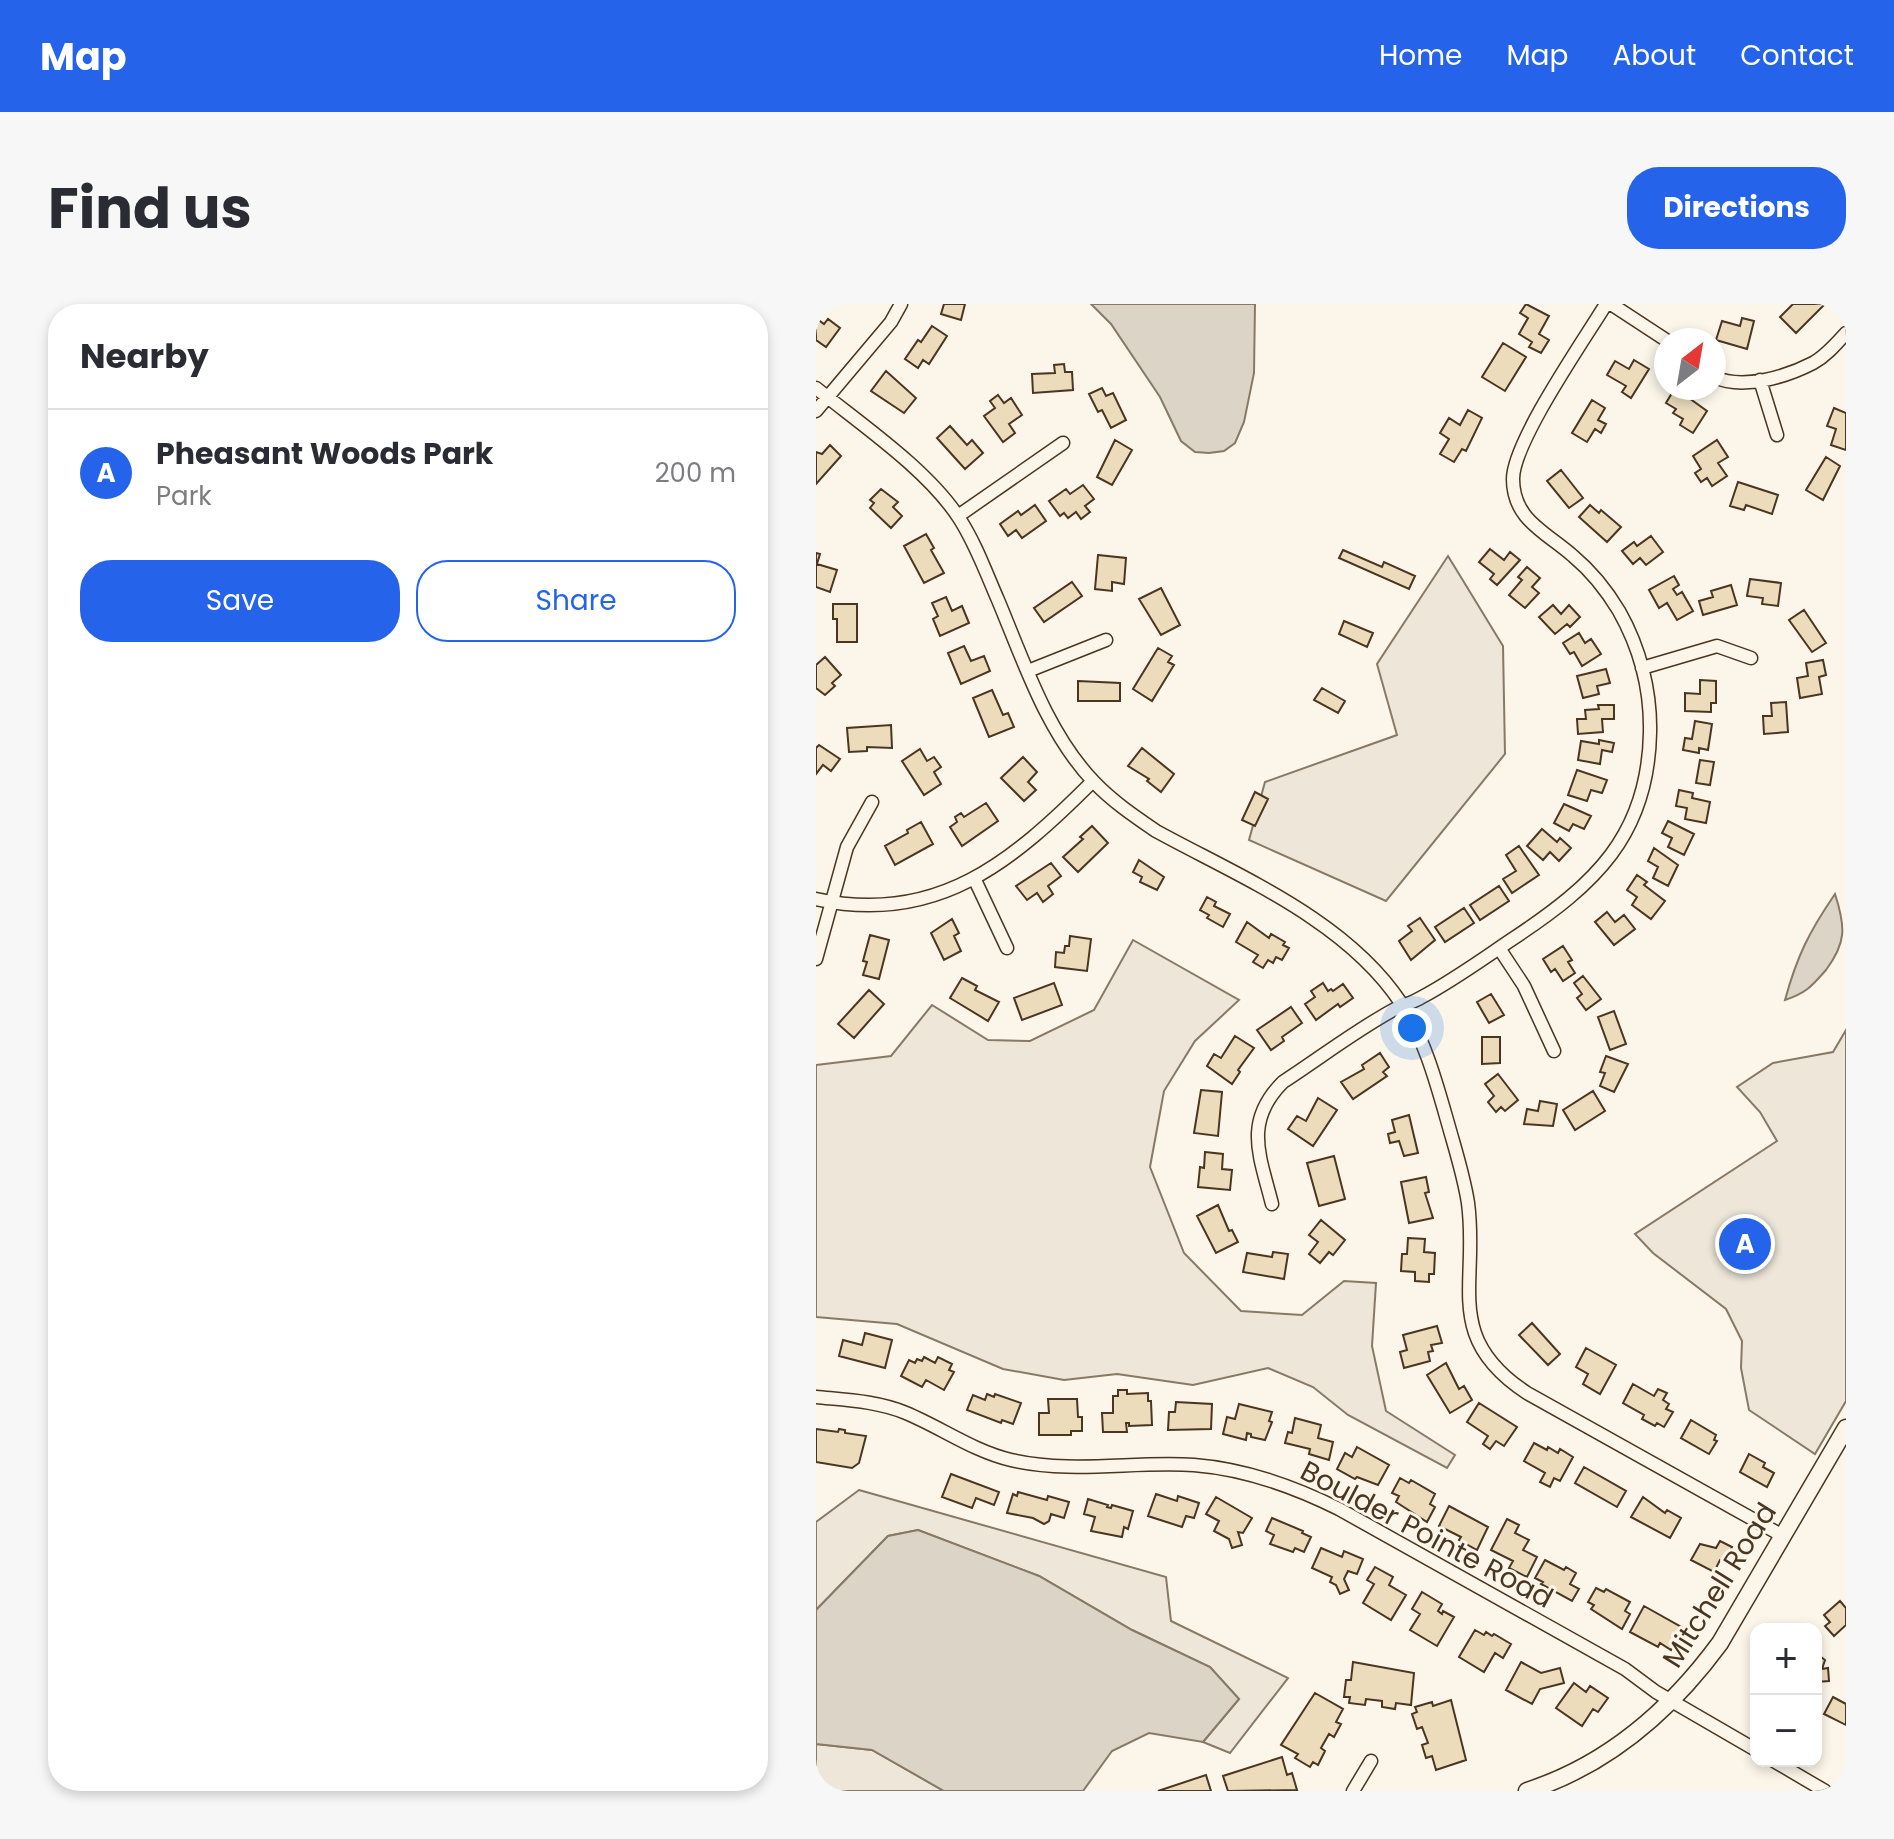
<!DOCTYPE html>
<html lang="en">
<head>
<meta charset="utf-8">
<style>
  body { margin:0; font-family:Poppins,sans-serif; background:#f7f7f7; color:#2b2b33 }
  .controls { position:absolute; right:24px; bottom:24px; display:grid; overflow:hidden; border-radius:16px; box-shadow:0 4px 12px #0003 }
  .controls button { width:72px; height:72px; display:grid; place-items:center; padding:0; border:0; border-bottom:2px solid #e1e1e2; background:#fff; color:#2b2b33; font:40px sans-serif }
  .compass { position:absolute; left:838px; top:24px; width:72px; height:72px; border-radius:50%; background:#fff; box-shadow:0 4px 12px #0003; rotate:31deg }
  .you { position:absolute; left:596px; top:724px; width:28px; height:28px; margin:-20px; border:6px solid #fff; border-radius:50%; background:#1a73e8; box-shadow:0 0 0 12px #1a73e833 }
  .badge { display:grid; place-items:center; width:52px; height:52px; border-radius:50%; background:#2563eb; color:#fff; font-size:26px; font-weight:700 }
  .pin { position:absolute; translate:-50% -50%; border:4px solid #fff; box-shadow:0 2px 8px #0006 }
  .list { margin:0; padding:0; list-style:none }
  h2 { display:flex; justify-content:space-between; align-items:center; height:104px; margin:0; padding:0 32px; font-size:34px }
  h2 small { font-size:26px; font-weight:400; color:#7c7c81 }
  .list li { display:grid; grid-template-columns:52px 1fr auto; gap:24px; align-items:center; box-sizing:border-box; height:128px; padding:0 32px; border-top:2px solid #e1e1e2 }
  .list b { display:block; font-size:30px; white-space:nowrap }
  .list p { margin:0; font-size:26px; white-space:nowrap; color:#7c7c81 }
  .list em { font-size:26px; font-style:normal; color:#7c7c81 }
  .actions { display:flex; gap:16px; padding:24px 32px }
  .actions a { flex:1; padding:18px 0; border:2px solid #2563eb; border-radius:32px; text-align:center; font-size:28px; color:#2563eb }
  .actions .main { background:#2563eb; color:#fff }
  .map { position:relative; flex:none; width:1030px; height:1487px; overflow:hidden; border-radius:32px }
  header { display:flex; align-items:center; gap:48px; box-sizing:border-box; height:112px; padding:0 40px; background:#2563eb; color:#fff }
  header strong { font-size:38px }
  nav { display:flex; gap:44px; margin-inline-start:auto; font-size:28px }
  .intro { display:flex; align-items:center; justify-content:space-between; box-sizing:border-box; height:192px; padding:0 48px }
  h1 { margin:0; font-size:56px }
  .button { padding:20px 36px; border-radius:32px; background:#2563eb; color:#fff; font-size:28px; font-weight:700 }
  main { display:flex; gap:48px; padding:0 48px }
  aside { flex:1; background:#fff; border-radius:32px; box-shadow:0 4px 12px #0003 }
  .map>svg:first-child { display:block }
</style>
</head>
<body>
<header>
<strong>Map</strong>
<nav><a>Home</a><a>Map</a><a>About</a><a>Contact</a></nav>
</header>
<div class="intro"><h1>Find us</h1><a class="button">Directions</a></div>
<main>
<aside>
<h2>Nearby<small></small></h2>
<ul class="list">
<li><span class="badge">A</span><div><b>Pheasant Woods Park</b><p>Park</p></div><em>200 m</em></li>
</ul>
<div class="actions"><a class="main">Save</a><a>Share</a></div>
</aside>
<div class="map">
<svg width="1030" height="1487" viewBox="0 0 1030 1487">
  <rect width="100%" height="100%" fill="#fbf6e9"/>
  <!-- green -->
  <path fill="#ede6d9" stroke="#887966" stroke-width="2" d="M632 252 687 342 689 450 570 597 433 536 449 478 581 431 561 360Z
    M317 636 423 696 379 737 348 787 334 863 368 949 425 1007 486 1011 528 977 560 979 556 1042 570 1107 639 1151 631 1164 532 1111 497 1083 452 1064 377 1081 301 1070 248 1076 187 1065 81 1020 0 1013V761L75 752 116 701 172 736 214 737 278 706Z
    M1030 726V1097L999 1150 933 1106 925 1064 926 1037 910 1005 837 949 819 930 961 837 944 808 921 783 957 759 1017 748Z
    M43 1186 350 1273 355 1317 472 1374 414 1449 387 1438 423 1395 394 1363 316 1326 223 1272 102 1226 72 1232 0 1306V1218Z
    M0 1440 56 1446 128 1487H19L0 1479Z"/>
  <!-- water -->
  <path fill="#dcd4c6" stroke="#887966" stroke-width="2" d="M275 0H439L438 69 428 118 419 139 408 147 393 149 379 148 365 137 344 93 295 20Z
    M1019 590C1030 624 1030 639 1010 666 995 683 990 689 969 696 981 652 993 628 1019 590Z
    M102 1226 223 1272 316 1326 394 1363 423 1395 387 1438 333 1429 296 1447 267 1487H128L56 1446 0 1440V1306L72 1232Z"/>
  <!-- building -->
  <path fill="#ecdcbc" stroke="#4a3520" stroke-width="2" d="M128 0H149L145 16 125 10Z
    M710 0 733 12 723 30 733 36 725 49 713 43 716 38 703 30 712 14 704 9Z
    M977 0H1007L1008 1 980 29 964 13Z
    M0 14 8 20 12 15 24 24 10 43 0 36Z
    M926 14 938 17 931 45 900 36 906 17 924 22Z
    M116 22 131 32 113 60 107 56 102 64 89 55 102 36 105 38Z
    M687 39 710 53 689 87 666 73Z
    M818 56 833 65 815 94 806 88 810 82 791 71 799 57 813 65Z
    M248 60 249 68H256L257 86 217 89 216 70 239 69 238 61Z
    M70 67 100 94 88 109 55 87Z
    M286 84 290 92 297 89 310 116 295 124 286 106 282 108 273 90Z
    M859 84 891 107 877 129 864 121 867 115 857 109 860 105 850 99Z
    M182 91 188 99 195 94 206 111 193 120 199 129 187 138 168 112 179 104 174 97Z
    M776 96 789 104 782 116 790 120 785 129 779 125 771 138 756 129Z
    M1018 104 1030 109V146L1015 141 1020 125 1011 122Z
    M652 106 666 114 650 147 646 145 638 158 624 150 633 135 624 129 633 114 644 121Z
    M134 122 151 141 156 136 167 149 149 165 121 134Z
    M299 136 316 146 296 181 281 173Z
    M901 136 912 153 902 159 911 172 896 182 891 174 885 178 879 169 885 165 877 152Z
    M14 141 25 152 0 180V148L6 150Z
    M1010 153 1024 162 1007 196 990 186Z
    M745 166 767 194 753 204 731 177Z
    M922 178 962 191 956 210 930 201 928 206 914 202Z
    M267 181 278 195 269 202 274 208 265 215 260 208 252 214 248 209 244 212 233 197 250 185 254 190Z
    M65 185 82 198 77 203 86 212 75 224 54 204 58 199 54 196Z
    M219 201 230 217 206 234 200 226 192 232 184 220 202 207 205 211Z
    M774 201 783 209 785 206 805 223 791 238 763 213Z
    M110 230 118 244 115 246 128 269 108 279 88 242Z
    M835 232 847 248 830 261 824 254 817 260 806 247 818 238 821 242Z
    M674 245 688 256 694 248 704 256 681 281 674 275 678 270 663 258Z
    M527 246 566 263 568 258 599 272 593 285 523 254Z
    M0 249 4 250 1 260 21 266 14 288 0 283Z
    M282 251 310 254 308 280 296 278V287L279 285Z
    M711 263 724 274 716 283 723 289 709 304 693 291 706 276 702 273Z
    M858 272 863 281 857 285 861 291 866 288 877 307 861 316 851 299 843 304 833 286Z
    M934 275 965 279 962 302 946 300 947 294 931 292Z
    M256 278 266 292 228 318 218 304Z
    M915 281 921 301 887 311 883 297 897 293 895 287Z
    M345 284 364 321 345 331 323 295Z
    M130 293 136 307 146 302 153 319 124 332 117 315 122 312 116 299Z
    M17 300H41V338H21V315H17Z
    M737 301 745 310 753 301 764 313 754 323 751 320 739 330 723 313Z
    M988 306 1010 339 996 348 973 316Z
    M528 317 557 329 551 343 523 330Z
    M763 329 769 339 775 335 785 350 766 362 758 348 754 350 747 339Z
    M148 342 155 357 168 352 174 367 145 380 132 349Z
    M342 344 356 352 352 358 358 361 336 397 317 385Z
    M9 353 25 371 16 379 19 382 9 391 0 384V361Z
    M1007 356 1010 371 1003 373 1006 390 984 394 981 374 992 372 990 359Z
    M790 365 794 379 781 382 783 390 767 394 761 372Z
    M884 376 900 377V399H895V408L869 407V389L884 390Z
    M262 377 304 379V397H262Z
    M506 384 529 397 522 409 498 396Z
    M176 386 187 411 192 409 198 423 173 433 157 394Z
    M970 398 972 428 948 430 947 412H956L955 399Z
    M782 401H798V415H786L787 428 762 430 761 415H770L769 406 783 405Z
    M879 417 896 420 892 446 883 444V449L867 446 869 434 876 435Z
    M75 421 76 444 51 443V447L33 448 31 424Z
    M783 436 798 439 796 448 786 446 784 460 762 456 765 437 783 440Z
    M3 441 24 455 15 467 7 461 0 470V444Z
    M326 444 358 470 345 488 331 477 333 475 312 462Z
    M104 445 111 457 118 453 125 463 118 468 125 480 108 491 86 457Z
    M207 453 221 468 212 478 220 486 208 497 185 474Z
    M884 456 898 458 894 481 880 479Z
    M761 466 791 476 786 489 775 486 771 497 752 491Z
    M863 486 877 489 876 494 894 498 890 519 869 515 871 504 860 502Z
    M439 488 452 495 439 522 426 516Z
    M170 499 182 517 146 542 134 523 141 518 139 513 145 509 148 513Z
    M748 500 775 512 768 525 757 520 753 527 738 519Z
    M852 517 878 530 868 551 852 543 856 534 846 529Z
    M105 518 117 540 79 561 69 542 92 529 91 526Z
    M276 522 292 539 262 568 247 553 267 535 264 533Z
    M726 525 741 538 744 534 755 544 743 557 734 548 727 556 711 542Z
    M703 542 723 571 696 589 687 575 700 567 690 551Z
    M838 544 862 561 852 582 837 574 842 563 832 557Z
    M323 556 348 573 341 586 324 578 326 573 317 568Z
    M235 559 245 572 232 582 237 590 227 598 221 589 211 596 200 582Z
    M821 571 831 578 828 581 849 597 835 615 816 601 821 593 811 586Z
    M683 582 693 597 664 616 654 601Z
    M391 593 400 598 398 602 414 610 407 623 391 614 393 611 384 606Z
    M648 604 658 619 629 638 619 623Z
    M791 608 799 618 808 611 819 625 798 641 779 618Z
    M604 614 619 636 595 656 583 637 596 627 592 622Z
    M136 615 143 629 138 632 145 647 128 656 115 629Z
    M431 618 453 634 455 630 469 638 467 641 473 644 466 656 460 653 457 659 452 656 447 664 437 658 442 651 420 638Z
    M54 631 73 636 63 675 47 671 51 658 47 657Z
    M254 632 275 635 271 667 239 663 240 648 248 649 249 642H253Z
    M747 642 756 656 752 658 759 669 747 677 739 665 735 668 727 655Z
    M767 672 785 695 770 706 761 694 766 690 758 679Z
    M146 674 161 682 159 686 183 698 172 717 134 694Z
    M238 679 246 701 206 716 198 694Z
    M507 679 512 687 515 685 517 687 527 680 537 694 524 703 522 700 500 716 489 700 499 693 495 687Z
    M53 686 68 700 38 734 22 720Z
    M675 690 688 711 673 719 661 698Z
    M475 703 486 719 466 733 468 737 455 746 441 726Z
    M798 707 810 740 794 746 782 713Z
    M419 732 438 744 422 766 424 768 416 780 391 762 398 750 405 754Z
    M666 733H684V759L666 760Z
    M564 749 573 763 567 768 571 772 537 795 525 778 548 765 546 761Z
    M790 752 812 760 798 788 784 782 789 769 784 768Z
    M682 770 702 796 689 807 685 803 680 808 672 798 678 792 669 780Z
    M385 786 406 788 402 832 378 829Z
    M777 787 789 807 759 826 747 806Z
    M502 794 521 806 497 842 472 825 481 812 490 817Z
    M724 797 741 800 737 822 708 820 711 805 722 807Z
    M593 811 602 849 588 852 583 837 574 839 572 830 579 828 576 816Z
    M389 848 407 850 406 865 416 866 414 886 382 883 384 863 388 864Z
    M518 852 529 895 503 902 491 859Z
    M610 873 613 888 609 889 617 914 593 919 585 878Z
    M402 901 413 927 416 926 422 938 400 949 381 912Z
    M505 916 529 936 517 951 513 948 504 959 493 950 502 938 493 931Z
    M592 934 609 935 608 948 619 949 618 970H613V978L599 977V968L585 967 586 950H591Z
    M457 948 472 950 468 975 427 968 431 949 456 953Z
    M716 1019 744 1050 732 1061 703 1031Z
    M621 1022 626 1039 615 1041 617 1047 612 1048 614 1057 588 1064 584 1048 591 1046 587 1031Z
    M49 1029 76 1036 69 1064 23 1052 27 1036 46 1041Z
    M770 1044 800 1061 784 1090 767 1080 772 1070 760 1063Z
    M108 1053 119 1059 122 1053 136 1060 133 1066 138 1068 128 1086 110 1076 106 1083 85 1072 93 1056 99 1059 101 1055 106 1057Z
    M630 1059 643 1085 648 1082 656 1096 634 1109 611 1071Z
    M817 1080 838 1092 842 1085 851 1089 847 1096 853 1100 850 1105 857 1108 848 1123 841 1119 839 1122 826 1115 828 1111 807 1099Z
    M302 1086H311V1090L332 1089V1097H335L336 1121 313 1122V1119H310L311 1128H287L286 1109H297V1092H302Z
    M171 1090 178 1093 179 1090 205 1099 197 1120 186 1116 185 1119 151 1106 157 1091 169 1096Z
    M232 1095H261L262 1113H266V1127H255V1131H223V1109H233Z
    M360 1098 396 1100 395 1125 352 1126 353 1108H359Z
    M663 1099 701 1123 688 1142 680 1137 674 1145 667 1140 672 1132 651 1118Z
    M423 1100 456 1108 453 1117 456 1118 449 1136 435 1133V1130L431 1129 430 1136 407 1130 411 1113 419 1115Z
    M479 1114 505 1121 502 1134 517 1138 513 1156 493 1150 494 1145 469 1139 472 1128 476 1129Z
    M875 1116 900 1131 898 1136 901 1137 893 1150 865 1134Z
    M0 1125 22 1128 23 1125 29 1126V1129L50 1132 43 1159 36 1164 0 1158Z
    M718 1139 731 1146 732 1143 742 1149 744 1145 757 1153 744 1177 738 1174 734 1183 724 1178 729 1169 708 1157Z
    M541 1143 573 1161 562 1181 541 1173 539 1175 521 1165 529 1149 536 1153Z
    M933 1150 949 1159 947 1163 958 1169 951 1183 924 1168Z
    M768 1163 810 1187 801 1203 759 1179Z
    M135 1170 183 1188 178 1201 160 1194 156 1204 126 1193Z
    M584 1174 593 1179 595 1176 619 1190 614 1200 619 1203 611 1218 580 1198 583 1192 576 1189Z
    M202 1188 231 1196 232 1192 253 1198 248 1214 235 1210 233 1217 228 1220 217 1214 191 1209 197 1190 201 1192Z
    M340 1190 361 1197 362 1192 383 1199 378 1214 370 1212 366 1223 332 1212Z
    M400 1193 436 1214 427 1229 422 1228 426 1241 416 1244 413 1235 398 1227 403 1217 390 1210Z
    M827 1193 849 1209 851 1206 865 1214 854 1234 815 1213Z
    M272 1195 292 1201 291 1203 295 1204 296 1201 317 1207 312 1225 308 1223 306 1233 275 1227 279 1213 268 1210Z
    M633 1202 672 1223 661 1246 643 1236 645 1233 623 1222Z
    M456 1214 487 1227 486 1229 495 1233 488 1248 479 1244 477 1248 454 1240 458 1231 450 1227Z
    M691 1215 703 1221 699 1229 713 1236 707 1246 721 1253 711 1273 693 1264 697 1257 675 1246Z
    M904 1237 916 1243 908 1258 904 1256 898 1268 875 1256 884 1240 900 1244Z
    M505 1244 526 1253 528 1247 547 1255 541 1270 532 1267 528 1275 533 1286 524 1290 520 1281 514 1278 516 1273 496 1264Z
    M729 1256 748 1266 750 1263 760 1269 754 1280 763 1285 756 1297 725 1280 727 1278 719 1274Z
    M559 1263 577 1273 573 1281 590 1291 575 1316 547 1299 558 1280 551 1276Z
    M780 1284 788 1288 790 1285 814 1298 809 1307 814 1310 806 1325 775 1305 778 1301 772 1298Z
    M606 1288 626 1300 622 1307 626 1310 627 1307 638 1313 621 1342 594 1326 604 1310 596 1305Z
    M1024 1297 1030 1304V1321L1018 1332 1009 1322 1014 1318 1008 1311Z
    M828 1302 867 1324 855 1346 844 1339 842 1343 814 1328Z
    M659 1326 668 1331 670 1328 676 1332 678 1330 695 1340 687 1354 679 1349 668 1368 643 1353Z
    M1000 1349 1009 1356 1006 1365 1012 1364 1013 1377 1000 1378Z
    M537 1358 598 1369 595 1401 580 1399 579 1405 566 1403V1397L550 1395 549 1401 533 1399 534 1393H528L530 1376H535Z
    M705 1358 725 1369 744 1364 748 1379 724 1385 716 1400 690 1386Z
    M758 1379 770 1388 774 1382 792 1394 782 1408 777 1405 766 1422 740 1404Z
    M499 1389 527 1405 520 1418 525 1420 518 1433 513 1430 505 1444 509 1447 502 1461 497 1458 494 1463 479 1454 482 1450 465 1441Z
    M1017 1393 1030 1400V1421L1008 1410Z
    M635 1396 650 1456 620 1466 616 1452 610 1454 606 1441 612 1439 606 1423 601 1425 596 1410 601 1408 599 1403 616 1398 617 1402Z
    M466 1453 471 1471 476 1469 481 1486 412 1487 407 1472Z
    M390 1471 395 1487H342Z"/>
  <g fill="none" stroke-linecap="round" stroke-linejoin="round">
    <!-- street casing -->
    <g stroke="#4a3520" stroke-width="15">
      <path id="street" d="M795 0 850 36
        M898 73C927 86 970 73 997 59 1010 52 1020 40 1030 29
        M944 76 961 131
        M0 84C46 121 112 166 143 214 160 240 170 269 182 296 208 358 231 429 278 478 296 497 318 512 340 527 424 573 530 616 585 699 609 735 621 781 633 823 640 848 648 873 652 899 663 980 626 1033 711 1089L967 1232
        M0 107 75 18 85 0
        M142 212 247 139
        M826 364 901 342 935 354
        M212 367 290 336
        M159 576 191 644
        M0 595C121 622 197 557 277 477
        M683 644 708 682 738 747
        M0 655 31 543 56 498
        M456 900C444 852 427 818 467 778 504 754 540 726 579 705 588 701 598 698 606 693 638 676 668 654 698 634 778 581 832 532 834 429 835 387 824 344 803 307 791 287 775 267 757 252 730 228 697 216 697 175 697 138 768 36 790 0
        M0 1093C30 1096 61 1097 90 1109 126 1124 157 1147 195 1156 256 1170 317 1157 378 1161 429 1165 477 1182 523 1205L809 1365 840 1388 940 1446
        M958 1457 1009 1487
        M537 1487 555 1457"/>
    </g>
    <!-- secondary casing -->
    <g stroke="#4a3520" stroke-width="19">
      <path id="secondary" d="M711 1487C792 1461 854 1407 904 1339L1030 1124"/>
    </g>
    <!-- street -->
    <use href="#street" stroke="#fbf6e9" stroke-width="12"/>
    <!-- secondary -->
    <use href="#secondary" stroke="#fbf6e9" stroke-width="16"/>
  </g>
  <g text-anchor="middle" stroke-width="6" stroke-linejoin="round" paint-order="stroke">
    <!-- street labels -->
    <g font-size="28" fill="#4a3520" stroke="#fbf6e9">
      <text transform="translate(611 1230) rotate(28)" y="10">Boulder Pointe Road</text>
      <text transform="translate(903 1281) rotate(-58)" y="10">Mitchell Road</text>
    </g>
  </g>
</svg>
<div class="controls">
<button>+</button>
<button>−</button>
</div>
<svg class="compass" viewBox="-18 -18 36 36"><path d="M0-13l5 13h-10z" fill="#e53935"/><path d="M0 13l5-13h-10z" fill="#7c7c81"/></svg>
<div class="you"></div>
<div class="pin badge" style="left:929px;top:940px">A</div>
</div>
</main>
</body>
</html>
